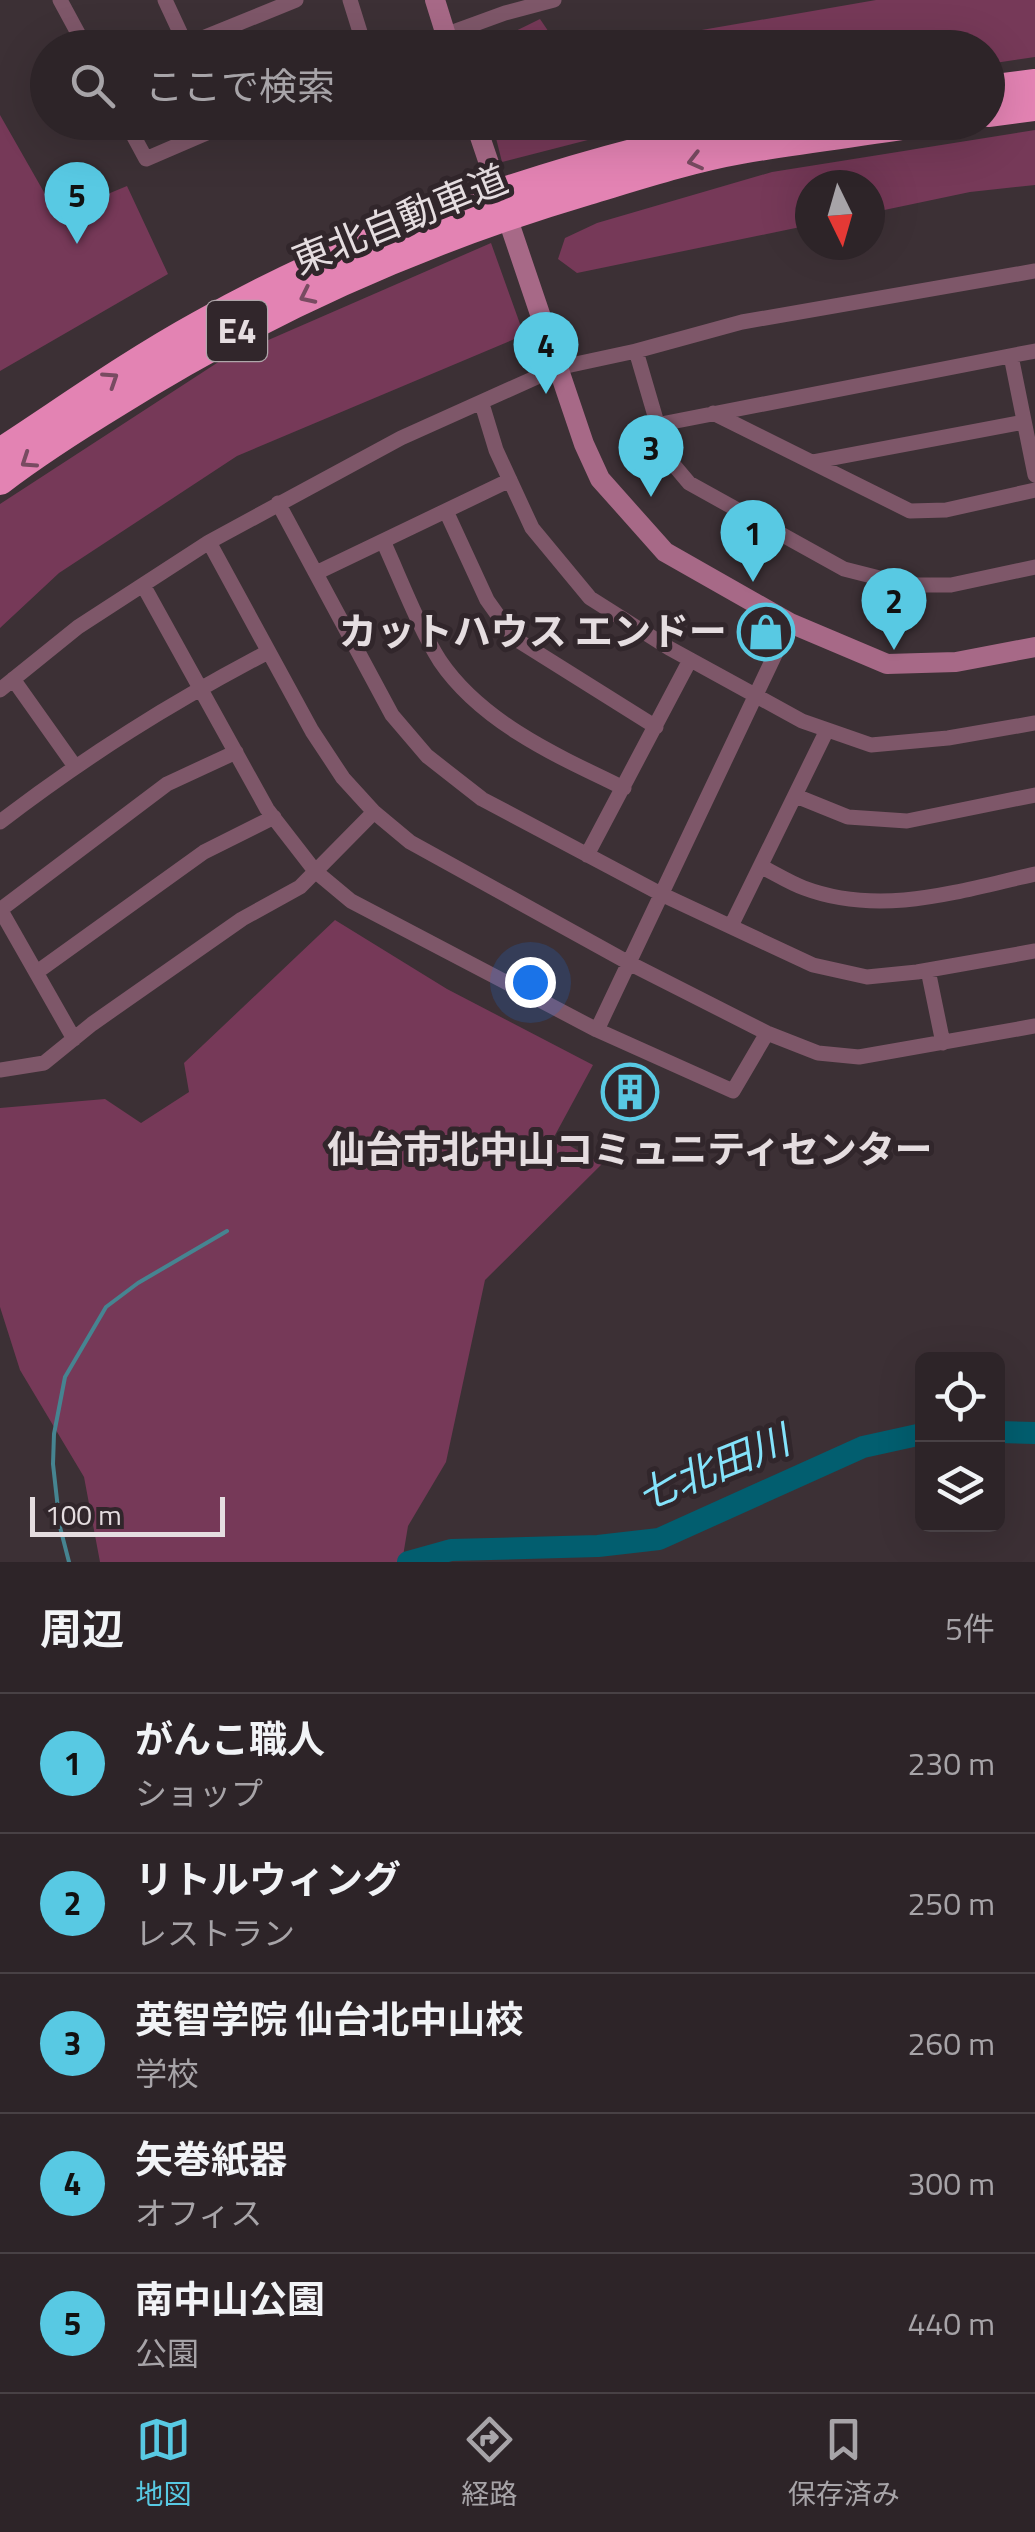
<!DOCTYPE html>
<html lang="ja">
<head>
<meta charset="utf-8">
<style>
  body { margin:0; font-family:"Titillium Web","Noto Sans JP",sans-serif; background:#352c30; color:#f1f3f6 }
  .controls { position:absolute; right:30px; bottom:30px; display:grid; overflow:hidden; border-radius:15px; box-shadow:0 10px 40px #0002 }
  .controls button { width:90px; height:90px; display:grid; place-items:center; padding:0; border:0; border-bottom:2px solid #484145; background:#2d2428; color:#f1f3f6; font:50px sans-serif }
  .compass { position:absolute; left:795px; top:170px; width:90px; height:90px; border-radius:50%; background:#2d2428; box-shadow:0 10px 40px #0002; rotate:175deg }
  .scale { position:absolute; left:30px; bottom:25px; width:195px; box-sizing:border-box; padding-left:10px; border:5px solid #e5dde0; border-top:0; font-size:28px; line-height:35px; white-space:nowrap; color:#e5dde0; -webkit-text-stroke:8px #31262b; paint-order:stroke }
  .you { position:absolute; left:530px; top:982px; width:35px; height:35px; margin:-25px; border:8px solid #fff; border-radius:50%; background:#1a73e8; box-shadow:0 0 0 15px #1a73e833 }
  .badge { display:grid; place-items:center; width:65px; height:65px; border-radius:50%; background:#58c9e3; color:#111; font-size:32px; font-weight:700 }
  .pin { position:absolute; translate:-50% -82px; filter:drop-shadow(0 2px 5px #0008) }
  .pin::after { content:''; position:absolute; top:52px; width:35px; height:30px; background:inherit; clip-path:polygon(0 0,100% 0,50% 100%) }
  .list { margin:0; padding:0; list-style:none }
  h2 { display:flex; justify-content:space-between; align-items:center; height:130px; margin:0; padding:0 40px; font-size:42px }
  h2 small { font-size:32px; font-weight:400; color:#a7a4a8 }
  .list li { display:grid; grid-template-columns:65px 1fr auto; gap:30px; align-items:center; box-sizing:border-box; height:140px; padding:0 40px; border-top:2px solid #484145 }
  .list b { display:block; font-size:38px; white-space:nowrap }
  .list p { margin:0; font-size:32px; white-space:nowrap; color:#a7a4a8 }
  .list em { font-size:32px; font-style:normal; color:#a7a4a8 }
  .icon { flex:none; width:55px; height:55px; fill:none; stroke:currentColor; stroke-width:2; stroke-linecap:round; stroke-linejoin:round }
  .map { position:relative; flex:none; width:1035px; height:1562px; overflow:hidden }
  .search { position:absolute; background:#2d2428; box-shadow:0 10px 40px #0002; left:30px; right:30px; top:30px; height:110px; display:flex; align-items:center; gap:25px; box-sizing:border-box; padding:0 35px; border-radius:55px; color:#a7a4a8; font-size:38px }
  .sheet { height:830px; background:#2d2428 }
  nav { display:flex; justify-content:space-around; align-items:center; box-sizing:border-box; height:140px; border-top:2px solid #484145; background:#2d2428; font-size:28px; color:#a7a4a8 }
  nav a { display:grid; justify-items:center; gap:5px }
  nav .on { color:#58c9e3 }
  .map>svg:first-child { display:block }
</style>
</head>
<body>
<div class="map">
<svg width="1035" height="1562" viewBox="0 0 1035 1562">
  <rect width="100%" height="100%" fill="#3c3035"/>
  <!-- green -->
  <path fill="#763958" d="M876 0H1035V57L988 64V48L603 47Z
    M540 19 559 47H483Z
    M0 115 57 215 127 186 168 274 0 371Z
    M518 122H654V123L502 162 496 138Z
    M1035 130V185L970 192 870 213V185H810V225L577 273 558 259 565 238 597 223 772 172Z
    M491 243 524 335 237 456 59 573 0 628V504L220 361Z
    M335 920 447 989 593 1065 554 1137 602 1164 485 1280 446 1462 408 1526 402 1562H100L84 1477 20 1370 0 1307V1108L105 1099 141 1123 189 1092 184 1063Z"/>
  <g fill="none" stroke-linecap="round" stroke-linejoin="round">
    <!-- stream -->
    <path stroke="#468491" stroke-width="4" d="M69 1562 60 1527 53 1464 54 1434 65 1377 106 1307 138 1283 227 1231"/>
    <!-- river -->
    <path stroke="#025e6f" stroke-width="22" d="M998 1432 1035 1433
      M408 1562 451 1550 598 1546 659 1539 863 1447 922 1434"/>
    <!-- street -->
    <path stroke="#7e5769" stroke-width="15" d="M60 0 86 48
      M165 0 185 43
      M350 0 365 48
      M178 48 296 0
      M409 48 505 13 554 0
      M126 122 146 159 232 122
      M636 351 667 457 689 483 844 569 907 585H951L1035 567
      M1011 356 1035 475
      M482 404 496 450 532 528 590 598 669 648 802 721 871 745 948 738 1035 723
      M713 413 910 511 946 510 1035 490
      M656 425 1035 351
      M812 462 1024 422
      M278 503 392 715 427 756 482 799 661 894 813 965 867 977 917 972 1035 951
      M446 511 487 600 514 638 656 727
      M383 541C400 578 419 628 440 661 482 723 559 757 624 788
      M209 542 312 731 343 778 374 812 410 842 629 963 767 1033 818 1053 859 1057 1035 1026
      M316 573 510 480
      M143 585 267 809 315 871 351 901 597 1030 733 1091 767 1033
      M13 679 74 765
      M0 690 78 627 209 542 401 438 557 368 636 351 742 322 1035 271
      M796 796 848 817 907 821 1035 795
      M0 822C89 754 169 704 268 652
      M587 855 690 660
      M762 867C776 874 790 883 804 888 881 917 959 891 1035 874
      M0 909 74 1039
      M0 910 167 784 236 752
      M731 926 827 730
      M928 970 943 1043
      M37 972 204 852 274 817
      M597 1030 790 623
      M0 1070 44 1063 92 1024 242 919 300 887 374 812"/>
    <!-- secondary -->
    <path stroke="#a76987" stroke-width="20" d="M435 0 450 48
      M475 122 584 444 600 479 665 552 790 623 887 664 956 662 1035 647"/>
    <!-- highway -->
    <path stroke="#e383b3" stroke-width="28" d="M988 89 1035 83
      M988 113 1035 107
      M0 452C66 409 130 363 199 325 374 227 573 159 770 122
      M0 481C38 452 79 426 120 401 267 309 422 240 588 191 638 176 690 159 741 150 803 139 866 132 929 122"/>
  </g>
  <!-- one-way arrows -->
  <defs><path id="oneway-chevron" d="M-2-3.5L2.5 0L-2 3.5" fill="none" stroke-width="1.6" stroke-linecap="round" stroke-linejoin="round" transform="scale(2.5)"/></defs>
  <g stroke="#784b61">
    <use href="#oneway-chevron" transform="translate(695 161) rotate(166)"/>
    <use href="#oneway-chevron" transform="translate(307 296) rotate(154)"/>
    <use href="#oneway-chevron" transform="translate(111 379) rotate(-33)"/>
    <use href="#oneway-chevron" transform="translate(28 461) rotate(146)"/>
  </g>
  <!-- icons -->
  <defs>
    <g id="shop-ring" transform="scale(2.875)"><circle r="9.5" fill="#31262b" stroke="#58c9e3" stroke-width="1.5"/><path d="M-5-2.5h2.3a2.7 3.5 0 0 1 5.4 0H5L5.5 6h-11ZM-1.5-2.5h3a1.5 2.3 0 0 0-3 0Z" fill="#58c9e3"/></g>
    <g id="building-ring" transform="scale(2.875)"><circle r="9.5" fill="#31262b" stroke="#58c9e3" stroke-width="1.5"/><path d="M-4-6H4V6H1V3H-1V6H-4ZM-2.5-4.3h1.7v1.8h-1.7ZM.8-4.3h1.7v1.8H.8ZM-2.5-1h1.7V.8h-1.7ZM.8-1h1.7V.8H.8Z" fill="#58c9e3"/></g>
  </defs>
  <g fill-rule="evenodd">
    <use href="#shop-ring" x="766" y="632"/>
    <use href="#building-ring" x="630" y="1092"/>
  </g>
  <g text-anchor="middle" stroke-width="10" stroke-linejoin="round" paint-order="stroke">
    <!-- shield labels -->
    <rect fill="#31262b" stroke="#afa6aa" stroke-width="2.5" x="207" y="301" width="60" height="60" rx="8"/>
    <g font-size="35" font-weight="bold" fill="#e5dde0">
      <text x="237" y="343">E4</text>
    </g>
    <!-- street labels -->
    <g font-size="38" fill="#e5dde0" stroke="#31262b">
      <text transform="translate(400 220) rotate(-22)" y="13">東北自動車道</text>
    </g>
    <!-- poi labels -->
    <g font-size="38" font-weight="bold" fill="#e5dde0" stroke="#31262b" text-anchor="end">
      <text x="727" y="645">カットハウス エンドー</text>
      <text x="630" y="1163" text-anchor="middle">仙台市北中山コミュニティセンター</text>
    </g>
    <!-- water labels -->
    <g font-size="40" font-style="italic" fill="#84e3fb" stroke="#31262b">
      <text transform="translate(713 1468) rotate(-22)" y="14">七北田川</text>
    </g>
  </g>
</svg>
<div class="controls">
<button><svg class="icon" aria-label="locate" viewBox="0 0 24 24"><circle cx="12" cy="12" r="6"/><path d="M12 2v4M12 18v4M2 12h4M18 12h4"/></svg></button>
<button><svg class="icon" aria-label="layers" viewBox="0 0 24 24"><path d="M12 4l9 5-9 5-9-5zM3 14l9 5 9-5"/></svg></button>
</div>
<svg class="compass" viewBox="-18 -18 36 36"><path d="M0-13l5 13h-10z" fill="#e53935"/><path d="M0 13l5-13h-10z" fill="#a7a4a8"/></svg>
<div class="scale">100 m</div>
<div class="you"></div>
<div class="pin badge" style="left:753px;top:582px">1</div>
<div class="pin badge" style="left:894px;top:650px">2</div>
<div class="pin badge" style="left:651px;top:497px">3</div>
<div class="pin badge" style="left:546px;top:394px">4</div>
<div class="pin badge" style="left:77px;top:244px">5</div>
<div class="search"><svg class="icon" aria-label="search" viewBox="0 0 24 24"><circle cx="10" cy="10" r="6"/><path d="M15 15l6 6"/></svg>ここで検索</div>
</div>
<section class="sheet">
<h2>周辺<small>5件</small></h2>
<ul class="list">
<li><span class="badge">1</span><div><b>がんこ職人</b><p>ショップ</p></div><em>230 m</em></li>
<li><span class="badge">2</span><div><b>リトルウィング</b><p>レストラン</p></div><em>250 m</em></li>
<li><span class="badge">3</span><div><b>英智学院 仙台北中山校</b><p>学校</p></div><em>260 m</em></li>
<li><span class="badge">4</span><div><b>矢巻紙器</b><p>オフィス</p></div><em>300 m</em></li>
<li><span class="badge">5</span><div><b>南中山公園</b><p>公園</p></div><em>440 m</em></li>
</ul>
</section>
<nav>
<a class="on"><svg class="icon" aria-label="map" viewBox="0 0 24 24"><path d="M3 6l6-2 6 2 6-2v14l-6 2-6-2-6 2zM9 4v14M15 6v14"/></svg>地図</a>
<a><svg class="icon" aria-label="directions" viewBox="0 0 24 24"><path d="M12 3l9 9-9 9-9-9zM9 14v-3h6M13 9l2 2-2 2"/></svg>経路</a>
<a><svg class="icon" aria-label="saved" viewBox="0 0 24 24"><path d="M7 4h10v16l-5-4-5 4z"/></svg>保存済み</a>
</nav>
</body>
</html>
